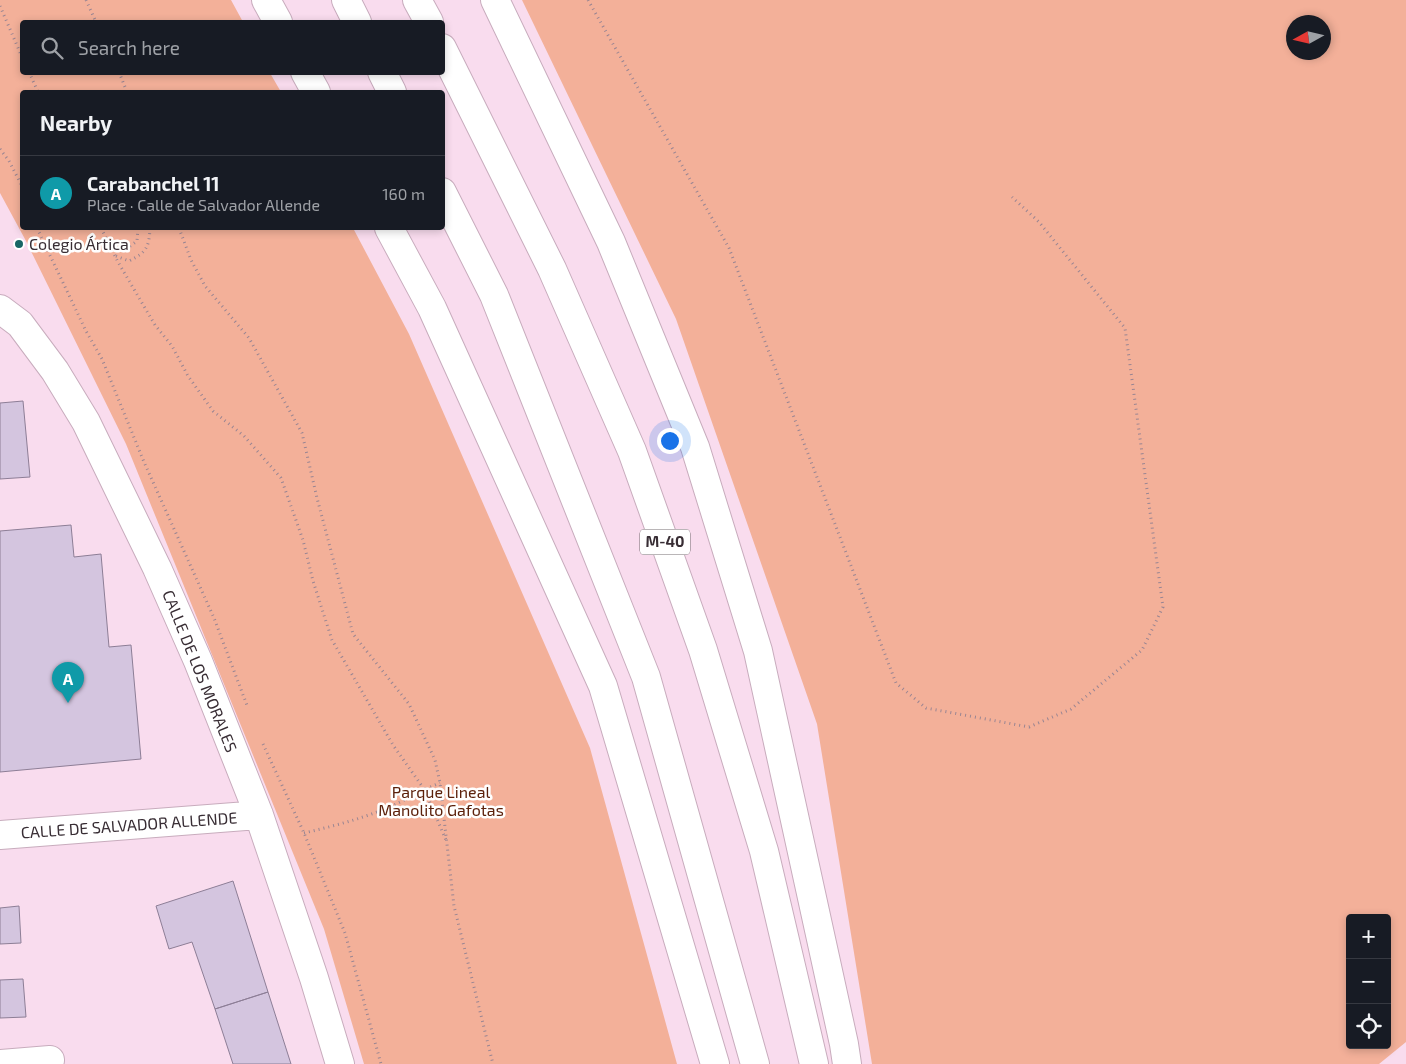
<!DOCTYPE html>
<html lang="en">
<head>
<meta charset="utf-8">
<style>
  body { margin:0; font-family:"Exo 2",sans-serif; background:#242831; color:#f1f3f6 }
  .controls { position:absolute; right:15px; bottom:15px; display:grid; overflow:hidden; border-radius:5px; box-shadow:0 2px 8px #0003 }
  .controls button { width:45px; height:45px; display:grid; place-items:center; padding:0; border:0; border-bottom:1px solid #363941; background:#171b24; color:#f1f3f6; font:25px sans-serif }
  .compass { position:absolute; left:1286px; top:15px; width:45px; height:45px; border-radius:50%; background:#171b24; box-shadow:0 2px 8px #0003; rotate:262deg }
  .you { position:absolute; left:669px; top:440px; width:18px; height:18px; margin:-12px; border:4px solid #fff; border-radius:50%; background:#1a73e8; box-shadow:0 0 0 8px #1a73e833 }
  .badge { display:grid; place-items:center; width:32px; height:32px; border-radius:50%; background:#8fb4b5; color:#fff; font-size:16px; font-weight:700 }
  .pin { position:absolute; translate:-50% -41px; filter:drop-shadow(0 1px 2px #0008) }
  .pin::after { content:''; position:absolute; top:26px; width:18px; height:15px; background:inherit; clip-path:polygon(0 0,100% 0,50% 100%) }
  .list { margin:0; padding:0; list-style:none }
  h2 { display:flex; justify-content:space-between; align-items:center; height:65px; margin:0; padding:0 20px; font-size:21px }
  h2 small { font-size:16px; font-weight:400; color:#9ea1a6 }
  .list li { display:grid; grid-template-columns:32px 1fr auto; gap:15px; align-items:center; box-sizing:border-box; height:75px; padding:0 20px; border-top:1px solid #363941 }
  .list b { display:block; font-size:19px; white-space:nowrap }
  .list p { margin:0; font-size:16px; white-space:nowrap; color:#9ea1a6 }
  .list em { font-size:16px; font-style:normal; color:#9ea1a6 }
  .icon { flex:none; width:28px; height:28px; fill:none; stroke:currentColor; stroke-width:2; stroke-linecap:round; stroke-linejoin:round }
  .map { position:relative; flex:none; width:1406px; height:1064px; overflow:hidden }
  .search { position:absolute; background:#171b24; box-shadow:0 2px 8px #0003; left:20px; top:20px; width:425px; height:55px; display:flex; align-items:center; gap:12px; box-sizing:border-box; padding:0 18px; border-radius:5px; color:#9ea1a6; font-size:19px }
  .panel { position:absolute; background:#171b24; box-shadow:0 2px 8px #0003; left:20px; top:90px; width:425px; height:140px; border-radius:5px }
  .map>svg:first-child { display:block }
</style>
</head>
<body>
<div class="map">
<svg width="1406" height="1064" viewBox="0 0 1406 1064">
  <rect width="100%" height="100%" fill="#f9dcee"/>
  <!-- green -->
  <path fill="#f3b099" fill-rule="evenodd" d="M0 0H231L243 22H22V72L270 73 281 92H22V228H353L409 334 590 748 677 1064H364L324 929 126 444 26 241 0 193Z
    M522 0H1406V1042L1379 1064H872L817 724 676 319ZM1294 22H1324V52H1294ZM1350 918H1387V1045H1350Z"/>
  <!-- building -->
  <path fill="#d4c5df" stroke="#8d7e96" d="M23 401 30 477 0 479V403Z
    M71 525 74 557 101 554 109 647 131 645 141 759 0 772V531Z
    M233 881 268 992 215 1009 192 942 169 949 156 906Z
    M19 906 21 943 0 944V908Z
    M23 979 26 1017 0 1018V980Z
    M268 992 291 1064H233L215 1009Z"/>
  <g fill="none" stroke-linecap="round" stroke-linejoin="round">
    <!-- minor casing -->
    <g stroke="#c8acbd" stroke-width="30">
      <path id="minor" d="M0 309 20 324 55 371 86 422 157 568 198 661 259 815 314 978 340 1064
        M0 835 259 815
        M1 1064 50 1060"/>
    </g>
    <!-- highway casing -->
    <g stroke="#c8acbd" stroke-width="30">
      <path id="highway" d="M266 0 278 22
        M346 0 357 22
        M417 0 429 22
        M495 0 611 242 695 447 758 651 844 1044 847 1064
        M442 48 552 269 632 451 703 650 764 851 814 1064
        M305 72 316 92
        M382 72 392 92
        M442 192 494 295 646 677 755 1064
        M389 228 432 308 603 686 715 1064"/>
    </g>
    <!-- path -->
    <path stroke="#998592" stroke-width="3" stroke-dasharray="1 4" stroke-linecap="butt" d="M86 0 96 22
      M588 0 729 248 896 683 926 708 1029 727 1071 709 1142 650 1163 607 1125 328 1039 222 1012 197
      M0 6 22 57
      M29 72 38 92
      M119 72 127 92
      M0 149 9 161 22 186
      M37 228 86 331 102 359 144 462 214 618 248 708
      M101 228 118 262 155 325 172 346 188 376 213 411 244 436 281 478 303 540 313 581 332 640 393 745 424 789 446 840
      M179 228 191 260 205 286 249 338 302 433 317 498 353 634 409 704 435 760 440 783 454 906 493 1064
      M108 241 119 249 129 247 137 241 138 228
      M116 256 129 261C147 252 149 247 150 228
      M263 744 304 833 345 933 381 1064
      M304 833C334 826 365 818 394 805 409 798 424 789 440 783"/>
    <!-- minor -->
    <use href="#minor" stroke="#fff" stroke-width="28"/>
    <!-- highway -->
    <use href="#highway" stroke="#fff" stroke-width="28"/>
  </g>
  <!-- markers -->
  <circle fill="#186665" stroke="#fff" stroke-width="2" cx="19" cy="244" r="5"/>
  <g text-anchor="middle" stroke-width="5" stroke-linejoin="round" paint-order="stroke">
    <!-- shield labels -->
    <rect fill="#fff" stroke="#746c71" stroke-width="1" x="640" y="529.5" width="50" height="25" rx="4"/>
    <g font-size="15" font-weight="bold" fill="#382d34">
      <text x="665" y="547">M-40</text>
    </g>
    <!-- poi labels -->
    <g font-size="16" fill="#382d34" stroke="#fff" text-anchor="start">
      <text x="29" y="250">Colegio Ártica</text>
    </g>
    <!-- street labels -->
    <g font-size="16" fill="#382d34" stroke="#fff">
      <text transform="translate(200 671) rotate(68)" y="6">CALLE DE LOS MORALES</text>
      <text transform="translate(129 825) rotate(-4)" y="6">CALLE DE SALVADOR ALLENDE</text>
    </g>
    <!-- park labels -->
    <g font-size="16" fill="#5c210b" stroke="#fff">
      <text x="441" y="798">Parque Lineal<tspan x="441" dy="18">Manolito Gafotas</tspan></text>
    </g>
  </g>
</svg>
<div class="controls">
<button>+</button>
<button>−</button>
<button><svg class="icon" aria-label="locate" viewBox="0 0 24 24"><circle cx="12" cy="12" r="6"/><path d="M12 2v4M12 18v4M2 12h4M18 12h4"/></svg></button>
</div>
<svg class="compass" viewBox="-18 -18 36 36"><path d="M0-13l5 13h-10z" fill="#e53935"/><path d="M0 13l5-13h-10z" fill="#9ea1a6"/></svg>
<div class="you"></div>
<div class="pin badge" style="left:68px;top:703px;background:#0f9aa8">A</div>
<div class="search"><svg class="icon" aria-label="search" viewBox="0 0 24 24"><circle cx="10" cy="10" r="6"/><path d="M15 15l6 6"/></svg>Search here</div>
<section class="panel">
<h2>Nearby<small></small></h2>
<ul class="list">
<li><span class="badge" style="background:#0f9aa8">A</span><div><b>Carabanchel 11</b><p>Place · Calle de Salvador Allende</p></div><em>160 m</em></li>
</ul>
</section>
</div>
</body>
</html>
